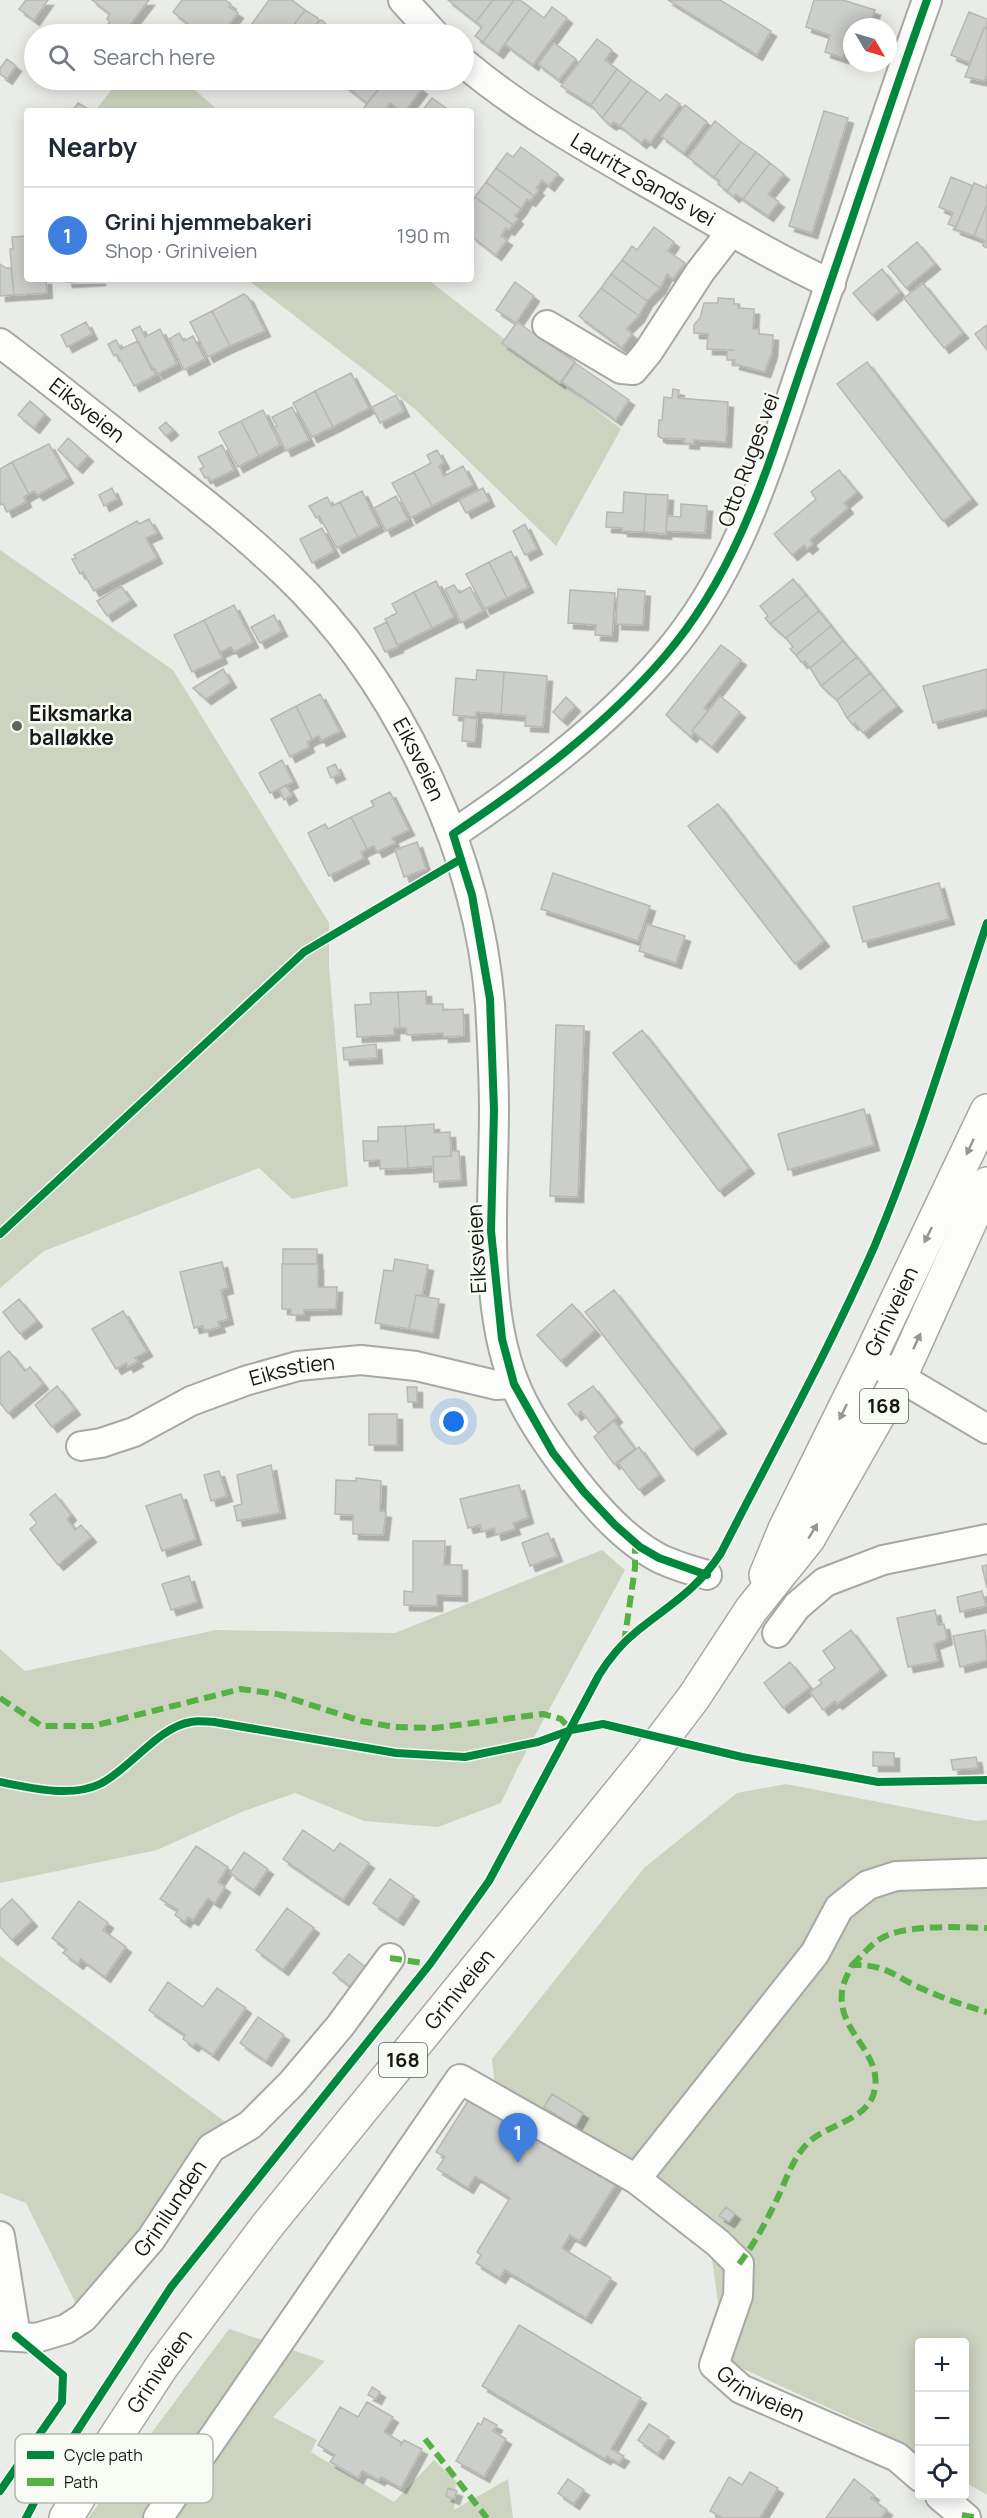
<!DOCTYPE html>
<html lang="en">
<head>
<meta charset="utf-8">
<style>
  body { margin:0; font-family:Manrope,sans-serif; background:#f6f6f7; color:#1f2937 }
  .controls { position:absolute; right:18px; bottom:18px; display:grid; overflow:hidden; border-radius:6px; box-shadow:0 3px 15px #0003 }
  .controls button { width:54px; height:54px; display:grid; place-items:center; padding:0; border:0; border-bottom:2px solid #e0e1e3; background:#fff; color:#1f2937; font:30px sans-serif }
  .compass { position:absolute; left:843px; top:18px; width:54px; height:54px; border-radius:50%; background:#fff; box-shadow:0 3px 15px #0003; rotate:128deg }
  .you { position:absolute; left:454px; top:1422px; width:21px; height:21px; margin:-15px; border:4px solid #fff; border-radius:50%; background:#1a73e8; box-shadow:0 0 0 9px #1a73e833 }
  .badge { display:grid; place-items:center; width:39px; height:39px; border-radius:50%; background:#0b8043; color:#fff; font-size:20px; font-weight:700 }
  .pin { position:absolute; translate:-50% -50px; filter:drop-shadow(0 2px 3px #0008) }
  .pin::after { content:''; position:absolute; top:32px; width:21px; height:18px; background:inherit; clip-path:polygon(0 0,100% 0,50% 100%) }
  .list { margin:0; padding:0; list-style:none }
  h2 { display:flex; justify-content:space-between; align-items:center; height:78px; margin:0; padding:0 24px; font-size:26px }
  h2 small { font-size:20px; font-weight:400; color:#747a83 }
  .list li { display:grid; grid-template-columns:39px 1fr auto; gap:18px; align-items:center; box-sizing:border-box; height:96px; padding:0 24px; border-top:2px solid #e0e1e3 }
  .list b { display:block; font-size:22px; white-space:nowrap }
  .list p { margin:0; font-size:20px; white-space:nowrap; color:#747a83 }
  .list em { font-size:20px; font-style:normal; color:#747a83 }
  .icon { flex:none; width:33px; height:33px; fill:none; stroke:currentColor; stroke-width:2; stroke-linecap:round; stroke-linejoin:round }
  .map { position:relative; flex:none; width:987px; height:2518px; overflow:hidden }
  .search { position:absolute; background:#fff; box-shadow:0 3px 15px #0003; left:24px; top:24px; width:450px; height:66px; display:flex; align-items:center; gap:15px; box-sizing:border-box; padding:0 21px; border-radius:33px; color:#747a83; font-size:22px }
  .panel { position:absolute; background:#fff; box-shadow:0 3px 15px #0003; left:24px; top:108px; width:450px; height:174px; border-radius:6px }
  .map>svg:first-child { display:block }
</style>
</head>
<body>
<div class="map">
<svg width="987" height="2518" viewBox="0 0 987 2518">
  <defs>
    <filter id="shadow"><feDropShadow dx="5.5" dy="5.5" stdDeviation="0" flood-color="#0004"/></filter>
  </defs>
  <rect width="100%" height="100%" fill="#eaece7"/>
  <!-- green -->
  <path fill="#ccd3bf" d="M119 80H183L219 111H95Z
    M247 279H427L621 429 556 546 415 409Z
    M0 550 173 670 329 923V966L348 1186 292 1199 259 1168 44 1251 0 1288Z
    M602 1550 625 1570 519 1765 501 1803 438 1827 364 1821 295 1793 244 1811 157 1850 0 1883V1649L25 1671 216 1630 395 1633Z
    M786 1784 976 1821 987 1820V2495L965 2482 964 2342H920L919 2456 873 2428 726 2361 711 2252 656 2177 495 2086 492 2059 644 1868 737 1793Z
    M0 1956 239 2132 83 2318 26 2203 0 2193Z
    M229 2329 325 2361 273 2417 317 2440 311 2452 394 2502 434 2460 456 2481 454 2510 508 2479 513 2518H88Z"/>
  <!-- building -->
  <path fill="#ccceca" stroke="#b7b8b5" stroke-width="1.5" filter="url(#shadow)" d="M26 0H48L34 20 19 9Z
    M92 0H149L123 34 108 24 110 22 107 19 110 14Z
    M182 0H225L231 4 229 7 238 13 222 34H201L173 12Z
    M269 0H292L305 10 287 34H264L251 25Z
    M448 0H493L476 22Z
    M493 0H514L483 42 475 36 482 27 476 22Z
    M514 0H520L531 8 498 53 483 42Z
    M668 0H720L771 31 757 55Z
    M814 0H843L875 10 869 27H852V45L848 44 843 58 825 52 830 35 806 27Z
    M552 7 567 18 533 65 505 44 531 8 544 18Z
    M305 10 318 18 319 21 308 34H287Z
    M969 12 987 19V26L984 28 970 63 951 55Z
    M322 20 331 30 328 34H308L319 21Z
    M984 28 987 29V75L984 81 965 77Z
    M597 39 612 50 605 60 617 69 591 105 561 86Z
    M554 43 576 59 559 80 538 64Z
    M7 59 16 66 7 79 0 74V68Z
    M617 69 631 80 602 118 591 105Z
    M340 80H362L353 92 339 81Z
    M362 80H386L367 103 353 92Z
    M386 80H410L422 89 405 111H401L390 103 385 111H377L374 108 372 111H365L363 109Z
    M631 80 647 91 620 126 613 122 611 125 602 118Z
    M647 91 660 101 666 94 680 104 650 143 645 139 641 143 620 126Z
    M432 98 450 111H422Z
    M78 103 88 109 86 111H72Z
    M685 105 707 122 684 153 661 136Z
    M824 111 848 118 812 233 789 226Z
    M715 121 741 142 714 177 688 157Z
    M741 142 756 152 727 191 718 184 720 181 714 177Z
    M521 147 558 174 549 186 542 180 536 188 539 190 534 196 496 168 507 153 513 157Z
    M756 152 770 163 743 199 736 194 734 197 727 191Z
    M770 163 784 174 768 194 779 202 768 216 743 199Z
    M496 168 534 196 530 201 527 199 521 209 486 182Z
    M951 177 973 186 956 227 948 224 953 213 939 207Z
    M486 182 521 209 515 216 518 219 513 225 475 197Z
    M974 183 986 188 987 184V204L974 236 955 229Z
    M475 197 513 225 509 230 506 228 501 236 507 240 496 255 471 236V202Z
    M987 204V248L983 246 985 241 974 236Z
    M654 227 674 242 668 251 685 263 673 279 667 274 660 288 622 260 632 246 637 250Z
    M27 236V279H46L47 293 14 295 10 249H13L12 237Z
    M917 242 935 264 906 288 888 266Z
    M622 260 660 288 647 301 611 274Z
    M0 264 6 268H11L14 295 0 296Z
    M882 269 900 292 872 315 853 293Z
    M611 274 647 301 639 316 601 288Z
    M66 279H100V280L67 282Z
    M515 282 534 296 516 323 496 310Z
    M923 283 963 333 944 348 904 298Z
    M601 288 639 316 626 329 632 334 622 348 579 316Z
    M244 294 248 297 265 331 230 346 212 311Z
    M718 298 734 299V304H738V308L754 309 753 329H759V334L773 335 772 352 765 372 734 364 735 360H727V350H735L707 349 708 334 694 333V325L700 318 704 303H718Z
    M212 311 230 346 208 357 190 322Z
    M86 322 92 334 67 347 61 335Z
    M517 322 575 362 560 383 502 343Z
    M987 325V350L975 334Z
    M140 326 145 337 160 329 177 364 158 374 155 369 152 370 132 330Z
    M179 333 184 341 193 336 205 359 184 370 169 339Z
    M116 340 121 349 138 341 156 375 134 386 117 354 114 356 108 344Z
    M867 362 972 499 943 521 837 384Z
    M575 363 629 400 616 420 562 382Z
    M351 373 369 408 333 427 315 391Z
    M673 389 679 390 678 398 728 402 726 442 694 440V444L684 443 685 439 661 438 658 436 659 420H662L664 397 672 398Z
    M315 391 333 427 312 437 293 403Z
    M396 395 404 411 380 423 372 407Z
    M30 401 45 414 34 428 18 415Z
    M292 407 309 440 286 451 274 427 277 426 272 417Z
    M263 410 280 445 259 456 241 421Z
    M241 421 259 456 238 467 219 432Z
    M166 422 173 430 166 436 159 428Z
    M68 438 88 456 77 468 58 450Z
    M49 444 68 478 38 495 34 491 29 494 12 462Z
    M222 445 234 470 211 481 208 477 205 478 200 469 204 467 198 457Z
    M437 450 444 463 439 466 444 476 463 466 473 485 432 506 414 472 431 463 427 455Z
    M12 462 29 494 24 497 26 502 7 512 3 504 0 505V469Z
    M839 470 857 492 844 503 848 508 810 540 813 544 807 549 804 545 792 555 774 534 816 499 811 492Z
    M414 472 432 506 411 518 392 483Z
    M112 488 117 499 104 506 99 495Z
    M483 488 489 501 466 513 459 500Z
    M362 491 379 526 358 537 340 502Z
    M624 492 646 494 644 532 622 531V528L606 527 607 512 623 513Z
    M646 494 668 495 666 534 644 532Z
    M396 496 408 520 386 531 374 508Z
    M327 497 332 506 340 502 358 537 337 548 319 516 316 518 309 506Z
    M681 504 707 506 705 533 666 531 667 516 681 517Z
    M149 519 157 533 146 538 157 558 94 591 83 572 80 574 72 559 76 558 74 555 137 521 139 524Z
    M525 524 537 549 525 555 513 531Z
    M322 528 334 551 312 563 300 539Z
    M511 551 528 587 507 598 489 562Z
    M489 562 507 598 485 609 466 574Z
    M793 579 806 595 770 624 765 618 768 616 760 606Z
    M436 581 454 617 432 628 414 592Z
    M454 585 459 593 470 587 483 611 461 623 445 589Z
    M121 586 131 600 107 616 97 601Z
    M618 589 645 591 643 625 616 624Z
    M570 590 615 593 612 636 595 635 596 625 568 623Z
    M414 592 432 628 398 645 385 619 397 613 392 604Z
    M806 595 819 611 786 638 770 624Z
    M234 605 253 642 234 652 231 647 220 652 204 620Z
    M819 611 831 626 796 655 790 649 793 647 786 638Z
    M274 615 282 631 260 643 251 627Z
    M204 620 222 658 192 672 174 635Z
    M387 622 398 647 385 652 374 628Z
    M831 626 843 641 810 668 805 661 802 663 796 655Z
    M843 641 857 657 821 686 810 668Z
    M721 645 741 660 704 708 708 711 692 731 694 733 691 737 666 715Z
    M857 657 870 673 837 700 821 686Z
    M223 669 231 682 206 699 193 688Z
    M987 669V709L933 723 923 686Z
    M477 670 504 672 501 714 476 712V717L453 715 456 678 476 680Z
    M504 672 547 676 543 727 525 726 526 716 501 714Z
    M870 673 883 689 847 718 837 700Z
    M883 689 897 706 863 733 855 723 853 725 847 718Z
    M320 694 340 731 321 741 319 736 312 739 296 706Z
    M720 696 740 712 712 747 692 731Z
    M566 697 575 706 562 720 553 712Z
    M296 706 312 739 307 742 309 747 290 757 271 719Z
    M464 717 477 719 475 742 462 741Z
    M282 760 293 782 270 793 259 773Z
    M335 764 340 774 331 778 327 768Z
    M286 785 292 795 284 800 279 789Z
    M390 792 409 830 392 838 395 843 377 852 374 846 367 849 351 817 374 806 371 801Z
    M718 804 824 941 795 964 688 826Z
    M351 817 367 849 361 852 364 858 329 876 308 833 325 824 328 829Z
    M417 842 426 869 404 877 395 850Z
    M553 873 650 906 638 941 541 909Z
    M939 883 949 919 863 942 853 907Z
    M647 924 685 936 676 963 639 951Z
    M426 991V1004H443V1010L463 1009 464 1036 443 1037V1033L407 1035 406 1028H400L398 992Z
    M398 992 400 1028H394V1035L357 1037 355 1005 371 1004 370 993Z
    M556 1025 584 1026 578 1197 550 1196Z
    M642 1030 749 1168 719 1191 613 1053Z
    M376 1044 377 1058 344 1060 343 1048Z
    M864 1109 874 1145 788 1170 778 1134Z
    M434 1124V1133L450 1132 451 1156 433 1157 434 1166 408 1168 405 1126Z
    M405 1126 408 1168 380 1169V1160L364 1161 363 1141H378V1127Z
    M451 1151H459L461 1180 434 1182 433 1157 451 1156Z
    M283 1249H317V1264H283Z
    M395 1259 428 1265 422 1296 416 1295 409 1329 375 1323 384 1270 393 1271Z
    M222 1262 228 1288 221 1290 228 1319 218 1322 220 1327 204 1331 203 1326 194 1328 180 1272Z
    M282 1264H318V1287H337L336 1309 304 1310V1315H291V1309H282Z
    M614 1290 721 1428 692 1450 585 1312Z
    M416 1295 439 1299 433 1333 409 1329Z
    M19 1299 37 1321 20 1334 3 1312Z
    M572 1304 595 1330 561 1361 537 1335Z
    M123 1311 147 1351 135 1358 138 1361 128 1367 126 1363 116 1369 92 1329Z
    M9 1351 25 1371 30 1367 43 1384 8 1413 0 1403V1358Z
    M57 1386 75 1409 52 1427 35 1405Z
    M593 1386 617 1417 598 1433 581 1411 576 1415 568 1404Z
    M407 1387H417V1402H408Z
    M369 1414H397V1445H369Z
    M614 1421 635 1449 614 1464 594 1437Z
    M639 1447 659 1475 639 1490 618 1463Z
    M271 1465 280 1513 237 1521 234 1506 242 1504 237 1475Z
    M219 1471 227 1496 211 1501 204 1475Z
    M356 1478 381 1481 380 1511 386 1512 383 1535 353 1534V1515L335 1514 336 1480 356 1481Z
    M519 1485 528 1518 513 1523 515 1529 496 1535 494 1528 482 1532 480 1525 468 1528 460 1499Z
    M55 1494 71 1515 67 1519 75 1530 81 1525 91 1537 58 1565 30 1529 37 1523 30 1514Z
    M181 1494 196 1539 162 1551 146 1506Z
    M548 1533 557 1556 530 1566 522 1543Z
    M413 1541H445L444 1565H462V1596L437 1595V1606L404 1605V1591L413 1592Z
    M987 1565V1588L982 1566Z
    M189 1576 197 1602 171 1610 162 1584Z
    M982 1591 986 1606 960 1612 957 1597Z
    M935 1610 938 1625 944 1624 947 1639 934 1644 938 1661 908 1667 897 1618Z
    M851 1630 881 1670 837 1704 835 1701 823 1710 810 1692 822 1683 819 1680 835 1668 823 1651Z
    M985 1630 987 1660 960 1667 953 1636Z
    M790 1662 810 1687 783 1708 764 1683Z
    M873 1752 894 1753V1766H873Z
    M976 1757 978 1768 953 1770 951 1760Z
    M303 1830 334 1851 340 1843 369 1863 343 1900 283 1859Z
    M196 1846 228 1867 218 1882 225 1887 215 1903 208 1898 193 1920 188 1917 185 1922 175 1915 178 1910 160 1899Z
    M244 1852 268 1869 254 1890 230 1873Z
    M390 1879 414 1896 398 1920 373 1903Z
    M12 1899 32 1921 12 1940 0 1927V1910Z
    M79 1901 108 1923 103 1930 126 1947 105 1977 81 1959 78 1964 63 1953 67 1949 52 1938Z
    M287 1908 314 1928 283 1970 256 1950Z
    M349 1954 368 1969 352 1988 333 1973Z
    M168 1982 203 2007 217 1988 246 2008 213 2055 196 2043 193 2046 183 2039 185 2035 149 2010Z
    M258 2017 284 2035 266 2061 240 2043Z
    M473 2093 617 2182 580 2241 570 2235 562 2248 611 2278 586 2318 505 2270 500 2278 476 2263 481 2255 477 2252 510 2198 475 2176 468 2188 437 2169 445 2157 436 2152Z
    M552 2094 583 2113 575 2127 544 2107Z
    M726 2207 735 2214 729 2222 719 2216Z
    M519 2325 641 2398 611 2449 624 2456 619 2463 607 2456 605 2459 482 2386Z
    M372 2387 380 2392 376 2399 368 2395Z
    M367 2402 393 2417 384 2432 401 2442V2445L404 2440 422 2449 401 2488 381 2477 379 2480 362 2471 358 2478 330 2462 335 2455 318 2445 340 2407 358 2417Z
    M484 2418 497 2425 493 2431 506 2439 484 2477 456 2461 478 2423 481 2425Z
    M649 2424 669 2437 658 2454 638 2440Z
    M750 2472 778 2488 760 2518H723L710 2511 729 2477 742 2485Z
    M568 2479 584 2490 574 2504 558 2493Z
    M854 2479 874 2495 871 2498 887 2510 881 2518H826Z
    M448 2488 457 2491 454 2499 446 2496Z"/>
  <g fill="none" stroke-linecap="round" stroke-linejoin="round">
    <!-- minor casing -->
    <g stroke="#a7a8a4" stroke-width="32">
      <g id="minor">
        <path d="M403 0 434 34"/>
        <path id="s1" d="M464 63C521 111 586 147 651 185 710 219 769 255 831 284"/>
        <path d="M547 325 621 369 633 370 648 352 700 272 731 232"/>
        <path id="s2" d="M0 343C47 378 92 415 138 451 188 490 239 529 285 573 347 632 396 706 431 784 463 854 484 928 490 1004 492 1039 494 1075 494 1110 494 1196 482 1302 514 1382 526 1414 553 1452 574 1479 597 1508 624 1539 657 1557 672 1565 690 1570 707 1575"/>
        <path d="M453 834C529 783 605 726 665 656 740 569 769 462 805 357 846 238 885 118 927 0"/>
        <path d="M869 1359 987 1429"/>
        <path id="s3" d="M81 1446 101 1443 134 1432 191 1401 245 1381 298 1366 361 1360 416 1366 496 1385 514 1384"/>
        <path d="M777 1633 797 1606 825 1582 883 1560 987 1539"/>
        <path d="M636 2179 815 1953 839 1908 868 1885 896 1876 987 1873"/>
        <path d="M0 2236 16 2336"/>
        <path id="s4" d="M0 2336 36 2338 66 2329 83 2318 151 2239 211 2148 250 2125 292 2083 340 2026 390 1958"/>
        <path d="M940 2496 966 2518"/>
        <path id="s5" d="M158 2518 460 2079 636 2179 718 2243 739 2264 738 2296 714 2365 741 2389 897 2457 920 2477"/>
      </g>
    </g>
    <!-- major casing -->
    <g stroke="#a7a8a4" stroke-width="36">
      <g id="major">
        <path id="s6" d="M766 1575 785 1529 869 1359 987 1111"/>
        <path id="s7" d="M66 2518 109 2447 162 2366 267 2226 647 1759 694 1697 751 1610 808 1539 900 1377 987 1184"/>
      </g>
    </g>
    <!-- minor -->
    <use href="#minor" stroke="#fcfcfb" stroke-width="28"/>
    <!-- major -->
    <use href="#major" stroke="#fcfcfb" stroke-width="33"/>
    <!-- quiet -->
    <path stroke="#55b144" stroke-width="6" stroke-dasharray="12 6" stroke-linecap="butt" d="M624 1643 635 1568V1543
      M0 1698 42 1726H93L241 1689 277 1694 361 1721 394 1727 435 1728 543 1714 561 1719 571 1730
      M390 1958 430 1964
      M852 1965C861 1957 870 1945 880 1939 903 1924 959 1927 987 1928
      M739 2264C755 2243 767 2220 778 2197 787 2178 794 2155 810 2141 831 2123 871 2119 875 2088 881 2049 833 2030 843 1986 845 1979 849 1972 852 1965 888 1964 896 1978 925 1990 945 1999 966 2006 987 2012
      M425 2439 487 2518
      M962 2515 979 2518"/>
    <!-- cycleway casing -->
    <g stroke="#f8fbf3" stroke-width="11">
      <path id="cycleway" d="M0 1234 304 952 461 859
        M707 1575 659 1558 640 1547 615 1525 584 1492 553 1453 514 1384 502 1339 491 1231 494 1110 490 999 472 895 453 834C529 783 605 726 665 656 740 569 769 462 805 357 846 238 885 118 927 0
        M0 1782C30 1788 71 1798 100 1784 130 1769 158 1727 191 1722 198 1720 207 1722 214 1722L396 1753 465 1757 538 1742 571 1730 603 1724 742 1757 878 1782 987 1780
        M0 2491 62 2402 63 2375 16 2336
        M26 2518 49 2474 171 2287 430 1964 489 1881 599 1675C609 1659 621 1644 636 1632 669 1605 696 1591 721 1553 773 1451 829 1350 875 1245 919 1140 951 1031 987 923"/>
    </g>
    <!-- cycleway -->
    <use href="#cycleway" stroke="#00873e" stroke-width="8"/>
  </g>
  <!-- one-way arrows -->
  <defs><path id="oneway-solid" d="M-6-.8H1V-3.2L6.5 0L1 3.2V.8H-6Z" transform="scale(1.5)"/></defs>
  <g fill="#959594">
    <use href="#oneway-solid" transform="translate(970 1147) rotate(115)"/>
    <use href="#oneway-solid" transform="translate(928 1235) rotate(116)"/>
    <use href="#oneway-solid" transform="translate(917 1341) rotate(-65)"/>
    <use href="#oneway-solid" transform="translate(843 1412) rotate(116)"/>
    <use href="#oneway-solid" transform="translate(813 1531) rotate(-59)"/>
  </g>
  <!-- markers -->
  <circle fill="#61625e" stroke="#f8fbf3" stroke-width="2" cx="17" cy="726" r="6"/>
  <g text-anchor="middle" stroke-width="5" stroke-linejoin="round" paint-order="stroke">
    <!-- shield labels -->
    <g fill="#f8fbf3" stroke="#5a5c58" stroke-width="1.5">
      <rect x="860" y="1389" width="48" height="34" rx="4.5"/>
      <rect x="379" y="2043" width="48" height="34" rx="4.5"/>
    </g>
    <g font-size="20" font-weight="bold" fill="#171815">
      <text x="884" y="1413">168</text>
      <text x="403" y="2067">168</text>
    </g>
    <!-- street labels -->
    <g font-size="21" fill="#171815" stroke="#f8fbf3">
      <text dy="7" stroke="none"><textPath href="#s1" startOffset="214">Lauritz Sands vei</textPath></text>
      <text dy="7" stroke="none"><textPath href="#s2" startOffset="110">Eiksveien</textPath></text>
      <text transform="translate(749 460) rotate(-70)" y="7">Otto Ruges vei</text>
      <text dy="7" stroke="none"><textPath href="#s2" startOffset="597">Eiksveien</textPath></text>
      <text transform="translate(477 1249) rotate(-93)" y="7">Eiksveien</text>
      <text dy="7" stroke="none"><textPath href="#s6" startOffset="292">Griniveien</textPath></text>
      <text dy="7" stroke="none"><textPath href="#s3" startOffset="226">Eiksstien</textPath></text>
      <text dy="7" stroke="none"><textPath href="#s7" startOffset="660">Griniveien</textPath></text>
      <text dy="7" stroke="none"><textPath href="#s4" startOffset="228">Grinilunden</textPath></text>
      <text dy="7" stroke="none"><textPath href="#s7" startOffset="174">Griniveien</textPath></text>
      <text dy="7" stroke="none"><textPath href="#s5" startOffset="1030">Griniveien</textPath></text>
    </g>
    <!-- poi labels -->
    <g font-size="21" font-weight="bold" fill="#171815" stroke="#f8fbf3" text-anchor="start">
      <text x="29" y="721">Eiksmarka<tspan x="29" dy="24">balløkke</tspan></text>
    </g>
  </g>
  <!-- legend -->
  <rect x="15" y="2434" width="198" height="69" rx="9" fill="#f8fbf3" stroke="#b4b7b0" stroke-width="1.5"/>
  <rect x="27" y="2451" width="27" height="8" fill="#00873e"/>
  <rect x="27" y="2478" width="27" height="8" fill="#55b144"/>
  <g font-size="16" fill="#171815">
    <text x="64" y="2461">Cycle path</text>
    <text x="64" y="2488">Path</text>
  </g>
</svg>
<div class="controls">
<button>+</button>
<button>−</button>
<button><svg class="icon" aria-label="locate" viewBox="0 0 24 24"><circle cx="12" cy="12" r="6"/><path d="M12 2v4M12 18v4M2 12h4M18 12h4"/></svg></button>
</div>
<svg class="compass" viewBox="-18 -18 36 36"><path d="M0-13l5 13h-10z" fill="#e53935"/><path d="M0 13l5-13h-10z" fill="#747a83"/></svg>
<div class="you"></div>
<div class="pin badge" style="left:518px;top:2163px;background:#3f7fe0">1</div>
<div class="search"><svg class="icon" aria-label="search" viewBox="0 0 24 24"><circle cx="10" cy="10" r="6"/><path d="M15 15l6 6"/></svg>Search here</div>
<section class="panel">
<h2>Nearby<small></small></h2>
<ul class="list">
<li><span class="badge" style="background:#3f7fe0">1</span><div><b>Grini hjemmebakeri</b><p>Shop · Griniveien</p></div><em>190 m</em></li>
</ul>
</section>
</div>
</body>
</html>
